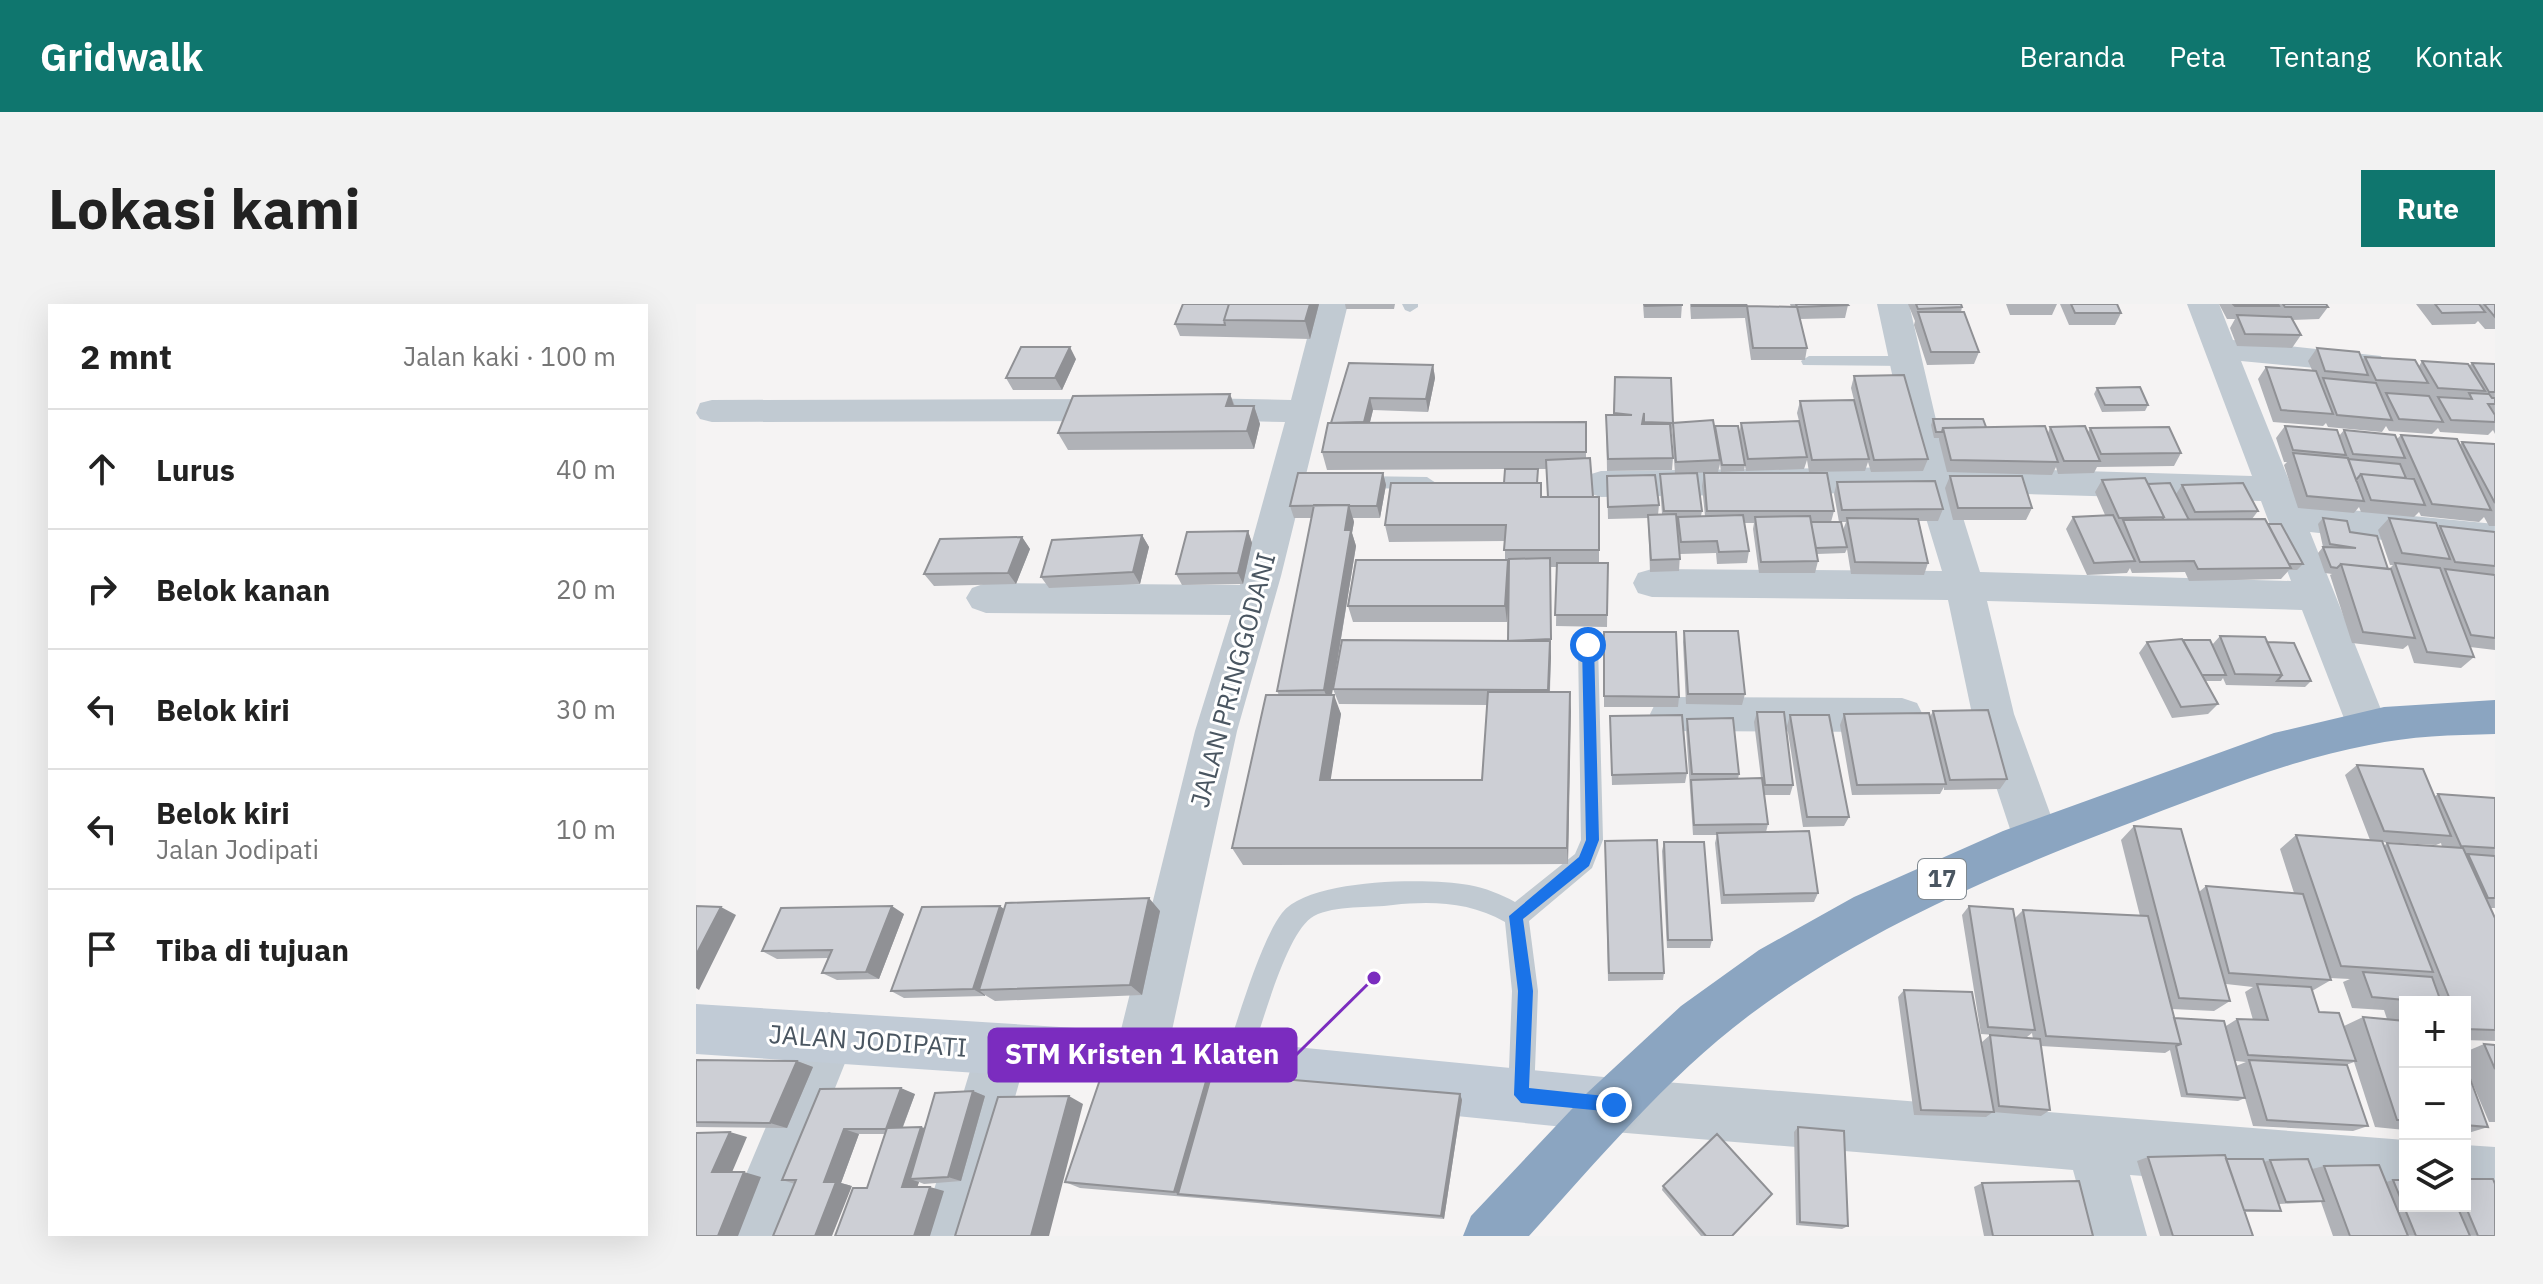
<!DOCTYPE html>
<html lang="id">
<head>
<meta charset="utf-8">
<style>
  body { margin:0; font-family:"IBM Plex Sans",sans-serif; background:#f2f2f2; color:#222 }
  .controls { position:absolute; right:24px; bottom:24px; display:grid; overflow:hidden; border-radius:0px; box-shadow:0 8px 32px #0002 }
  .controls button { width:72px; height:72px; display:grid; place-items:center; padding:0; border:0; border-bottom:2px solid #e0e0e0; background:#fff; color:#222; font:40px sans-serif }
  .stop { position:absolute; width:24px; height:24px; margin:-18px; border:6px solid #1a73e8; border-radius:50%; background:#fff }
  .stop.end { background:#1a73e8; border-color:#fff; box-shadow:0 2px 8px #0008 }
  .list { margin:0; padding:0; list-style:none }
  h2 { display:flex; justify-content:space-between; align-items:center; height:104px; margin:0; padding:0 32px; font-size:34px }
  h2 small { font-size:26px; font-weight:400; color:#767676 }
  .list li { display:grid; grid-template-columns:52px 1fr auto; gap:24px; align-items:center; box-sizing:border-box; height:120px; padding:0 32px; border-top:2px solid #e0e0e0 }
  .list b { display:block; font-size:30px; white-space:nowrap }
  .list p { margin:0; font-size:26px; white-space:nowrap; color:#767676 }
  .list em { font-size:26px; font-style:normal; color:#767676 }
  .icon { flex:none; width:44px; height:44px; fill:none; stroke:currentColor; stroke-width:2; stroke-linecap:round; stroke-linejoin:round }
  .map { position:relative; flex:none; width:1799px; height:932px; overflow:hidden; border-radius:0px }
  header { display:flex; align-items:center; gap:48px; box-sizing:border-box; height:112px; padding:0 40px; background:#0f766e; color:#fff }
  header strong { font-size:38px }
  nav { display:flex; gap:44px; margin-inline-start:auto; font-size:28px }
  .intro { display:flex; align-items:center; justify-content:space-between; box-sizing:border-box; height:192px; padding:0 48px }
  h1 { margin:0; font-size:56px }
  .button { padding:20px 36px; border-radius:0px; background:#0f766e; color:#fff; font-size:28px; font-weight:700 }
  main { display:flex; gap:48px; padding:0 48px }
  aside { flex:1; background:#fff; border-radius:0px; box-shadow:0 8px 32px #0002 }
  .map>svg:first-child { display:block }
</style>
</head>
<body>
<header>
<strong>Gridwalk</strong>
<nav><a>Beranda</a><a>Peta</a><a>Tentang</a><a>Kontak</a></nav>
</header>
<div class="intro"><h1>Lokasi kami</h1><a class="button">Rute</a></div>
<main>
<aside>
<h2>2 mnt<small>Jalan kaki · 100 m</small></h2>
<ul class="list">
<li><svg class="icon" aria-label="ahead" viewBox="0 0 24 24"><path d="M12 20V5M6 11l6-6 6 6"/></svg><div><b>Lurus</b></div><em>40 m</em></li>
<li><svg class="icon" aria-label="right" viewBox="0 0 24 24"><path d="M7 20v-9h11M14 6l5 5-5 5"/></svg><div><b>Belok kanan</b></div><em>20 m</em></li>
<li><svg class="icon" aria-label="left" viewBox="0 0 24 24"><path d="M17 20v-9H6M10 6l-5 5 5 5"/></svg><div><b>Belok kiri</b></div><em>30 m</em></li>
<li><svg class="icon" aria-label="left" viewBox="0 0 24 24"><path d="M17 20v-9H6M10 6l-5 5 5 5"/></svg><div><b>Belok kiri</b><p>Jalan Jodipati</p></div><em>10 m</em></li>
<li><svg class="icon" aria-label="arrive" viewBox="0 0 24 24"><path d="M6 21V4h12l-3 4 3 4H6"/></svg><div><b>Tiba di tujuan</b></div></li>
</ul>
</aside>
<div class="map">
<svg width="1799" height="932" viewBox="0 0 1799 932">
  <rect width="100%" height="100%" fill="#f5f3f3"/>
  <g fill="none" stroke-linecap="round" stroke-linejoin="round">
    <!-- lane -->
    <path fill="#c1cad2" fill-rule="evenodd" d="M706 0H722V3L714 8 709 6Z
      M1113 52H1210L1218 57 1210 62 1107 61 1105 57Z
      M662 172 731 173 740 179 731 185 662 184 653 178Z
      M892 333 902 341 907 536 896 564 833 617 842 687 838 791 834 800 825 804 816 800 812 791 816 687 809 618C774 598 736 597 697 601 674 604 639 601 618 612 588 628 563 736 548 771L539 775 530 771 526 762C540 723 563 639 586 609 614 574 732 574 773 581 789 584 805 590 819 598L879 550 885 536 882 341Z"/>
    <!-- street -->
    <path fill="#c1cad2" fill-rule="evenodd" d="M620 0H652L585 272 541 427 470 754 462 772 444 780 426 772 418 754 499 427 535 311 290 309 276 304 270 294 276 284 290 279 544 281 589 118 499 116 487 113 482 105 487 97 499 94 595 96Z
      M1181 0H1213L1251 163 1556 172 1491 0H1523L1537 36 1685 52 1689 59 1685 66 1673 69 1545 57 1603 201 1799 220V248L1614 228 1692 423 1686 435 1671 441 1656 435 1606 306 1291 297 1318 410 1363 534 1356 548 1340 554 1324 548 1317 534 1276 410 1252 296 956 293 942 289 937 279 942 269 956 265 1246 267 1222 188 905 193 892 189 887 180 892 171 905 167 1216 163ZM1259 188 1565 197 1595 277 1284 268Z
      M430 95 442 98 447 106 442 114 430 117 16 118 4 115 0 109 4 99 16 96Z
      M975 393 1206 394 1221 399 1227 411 1221 423 1206 428 975 427 960 422 954 410 960 398Z
      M133 708 151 716 159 734 80 932H24L115 716Z
      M306 721 324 729 332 747 280 932H224L280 747 288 729Z
      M918 774 1709 836V892L1434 871 1451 932H1395L1377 866 918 828 899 820 891 801 899 782Z
      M1769 841 1799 843V899L1769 897Z"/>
    <!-- secondary -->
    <path fill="#c1cbd6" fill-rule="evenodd" d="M0 700 444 728 918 774 937 782 945 801 937 820 918 828 444 780 0 750Z"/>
    <!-- highway -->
    <path fill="#8ba5c1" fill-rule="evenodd" d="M1799 396V430C1757 431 1714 432 1673 441 1588 457 1507 492 1426 522 1296 572 1168 626 1055 710 971 773 903 855 833 932H767L775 912 891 789 985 702 1063 646 1158 593 1307 527 1578 429 1688 403Z"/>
  </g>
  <!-- wall -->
  <path fill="#b0b2b7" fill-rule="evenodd" d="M487 0H623L614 35 484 32 479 20Z
    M649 0H699L698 5H650Z
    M947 0H986L985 14H948Z
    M994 0H1050L1051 2 1095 3 1094 0H1151L1152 1 1149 14 1104 15 1111 44 1109 56H1055L1049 14 995 15Z
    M1212 0H1265L1266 3 1265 8 1283 48 1278 60 1231 61 1218 21 1219 17Z
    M1310 0H1361L1356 11H1314Z
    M1364 0H1421L1425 9 1419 21H1373Z
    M1523 0H1630L1632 3 1623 15 1596 16 1605 31 1596 44 1541 42 1534 24 1539 15H1531Z
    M1720 0H1799V25H1789L1782 17 1779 20 1736 21Z
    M1621 44 1666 56 1669 53 1723 62 1726 57 1773 62 1776 59 1799 60V130L1797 126 1792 131 1744 128 1742 124 1736 130 1693 127 1690 122 1686 128 1632 123 1630 119 1627 122 1577 118 1562 75 1570 63 1616 66 1612 57Z
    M380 55 366 86H317L310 74Z
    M653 59 737 61 739 74 732 108 677 106 674 118H890V154L897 193H903V259H912L911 323 860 322 861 263H854L855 346 854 388H874L872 560 547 561 536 544 583 391 581 387 616 214H598L594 202 687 169 690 181 684 214H657L658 218 656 229 660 242 636 391 645 410 634 476H786L792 401 643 400 637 385 812 337 813 288 811 318H657L652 302 809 256V237L693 238 689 221 808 179 809 165 631 166 626 148ZM842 165H851L852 193H846L842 179Z
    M1158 72 1232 155 1227 167 1175 168 1172 158 1169 167 1113 168 1111 156 1108 165 1050 167 1044 137 1049 161 1048 167 1025 168 1024 160 1022 168 999 169 1006 207 1005 212H1009L1006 182 1008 169 1138 207 1135 218H1143L1138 190 1141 178 1247 205 1242 217H1223L1232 259 1228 271 1155 270 1151 245 1149 249 1121 250 1122 257 1119 269H1063L1057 225 1058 219H1048L1053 247 1051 259 1021 260 1020 249 984 250 983 267 954 268 952 214 912 215 911 172 963 201 962 211 966 210 964 182V170L979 169 976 131 977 119 1043 131 1045 119 1103 117 1101 109 1104 97 1158 96 1155 84ZM1145 218H1150L1147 226Z
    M919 73 977 119 975 131 977 154 976 166 911 167 910 111H917Z
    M1401 84 1452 101 1449 107 1406 108 1398 90Z
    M534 90 539 102H558L564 120 558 145 372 146 362 129Z
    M1237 115 1290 123 1352 129 1354 123 1392 128 1394 124 1485 149 1478 162 1401 163 1398 169 1362 170 1360 163 1356 171 1251 168 1243 136V134H1238L1235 121Z
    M1589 122 1643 132 1648 126 1701 135 1705 131 1764 141 1766 138 1799 140V222H1793L1788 213 1783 218 1725 212 1723 208 1718 213 1665 208 1663 203 1658 209 1602 204 1588 161 1591 158H1588L1580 134Z
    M1254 172 1336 204 1330 216H1257L1249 184Z
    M1406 176 1452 180 1480 190 1486 181 1562 207 1556 215 1572 220 1607 260 1601 266H1593L1585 275 1493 277 1489 268 1436 269 1434 264 1431 269 1391 271 1370 225 1377 213 1409 211 1399 188Z
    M1627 214 1654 228 1693 265 1697 261H1694L1682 226 1693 214 1742 224 1744 222 1799 228V346L1774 343 1778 353 1765 364 1718 359 1712 341 1707 345 1656 339 1634 271 1636 270 1629 269 1622 249 1627 243 1622 220Z
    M552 227 556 239 547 280 486 281 480 270Z
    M446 231 453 243 444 280 353 284 345 273Z
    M326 233 334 245 320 280 238 282 228 270Z
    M988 327 1049 390 1046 401 990 400 987 338Z
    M908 328 983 393 982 403H908Z
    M1524 332 1571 338 1615 377 1609 383 1530 381 1527 374 1525 377H1510L1522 400 1512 410 1476 414 1443 349 1451 338 1487 336 1516 341Z
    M1237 407 1311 475 1304 485 1248 486V483L1244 490 1156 491 1144 421 1148 410 1234 413Z
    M1061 408 1097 481 1094 491H1068L1072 520 1070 528 1122 589 1118 598 1025 600 1019 539 1021 531H997L990 425 991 415 1043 470 1042 475 1065 474 1058 418Z
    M1094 411 1153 513 1148 522 1107 523 1091 422Z
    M914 412 991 469 989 479 916 481Z
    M1661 461 1738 493 1742 490 1799 494V604H1794L1799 614V737L1769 736V698H1709V826L1679 823 1658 758 1650 761 1672 822 1657 827 1557 822 1544 777 1549 794 1542 797 1485 793 1474 746 1469 749 1345 742 1354 806 1345 812 1297 808 1290 813 1218 811 1202 693 1208 686 1288 755 1286 738 1294 731 1337 735 1336 729 1331 733 1285 730 1266 611 1273 602 1319 614 1327 606 1444 612 1425 536 1438 522 1503 588 1510 582 1598 589 1584 545 1600 531 1674 536 1649 471ZM1686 538 1740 541 1745 539 1746 543 1691 539 1688 542ZM1634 674 1654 675 1647 678 1656 704 1688 706 1691 715 1667 713 1648 722 1623 708 1616 687 1635 676ZM1530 680 1557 683 1549 688 1557 716 1541 715 1530 722 1478 714 1476 705 1518 707 1534 697ZM1540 757 1550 758 1540 762Z
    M909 537 968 669 967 676 912 677Z
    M968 538 1016 636 1014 644H971L966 547Z
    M304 602 308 605 464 607 446 691 299 697 289 691V692L208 694 195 687Z
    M208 610 183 675 141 676 126 669 132 654 81 655 66 647Z
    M1788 740 1799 741V818H1793L1770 764 1792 823 1769 830V748Z
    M0 756 101 757 117 763 91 824 0 823Z
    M513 767 516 769 764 790 766 796 748 915 384 884 369 878Z
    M124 785 219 790 207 823H225L229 824 277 787 289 792 265 877 228 880 223 878 221 883 248 887 171 884 189 830H163L145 879 156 882 99 880 86 876Z
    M1102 823 1152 922 1146 925 1100 921 1098 828Z
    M1452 853 1530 855 1568 858 1574 856 1616 865 1628 862 1690 878 1697 876 1709 902H1769L1799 876V932H1637L1625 898 1583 900 1585 907 1578 908H1548L1557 932H1464L1441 857Z
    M1286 879 1397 932H1288L1278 883Z
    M967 882 1036 932H1005L966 886Z"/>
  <!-- shaded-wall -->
  <path fill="#909195" d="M614 0H623L614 35 609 17Z
    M374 43 380 55 366 86 359 74Z
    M737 61 739 74 732 108 730 95Z
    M534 90 540 108 530 102Z
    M674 94 677 106 670 134 667 122Z
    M558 102 564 120 558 145 551 127Z
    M687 169 690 181 684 214 681 202Z
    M653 201 658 218 656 229 660 242 634 401 628 386Z
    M552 227 556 239 547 280 542 269Z
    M446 231 453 243 444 280 437 268Z
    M326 233 334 245 320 280 312 269Z
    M812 256 814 272 811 318 809 302Z
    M854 337 855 353 853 401 852 386Z
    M874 388 875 407 872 560 871 544Z
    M638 391 645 410 632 493 624 476Z
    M453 594 464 607 446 691 434 681Z
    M196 602 208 610 183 675 170 668Z
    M304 602 315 611 283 686 289 691V692L277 685Z
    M25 603 40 611 3 686 0 684V651Z
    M101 757 117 763 91 824 74 819Z
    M513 767 523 775 482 890 478 888Z
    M205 784 219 790 204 830 190 825Z
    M277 787 289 792 265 877 252 873Z
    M764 790 766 796 748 915 745 912Z
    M373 792 387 800 353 932H335Z
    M225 823 239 828 214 875 223 878 220 887 206 883Z
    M148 825 163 830 145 879 156 882 136 932H119L128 878Z
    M34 828 51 833 34 873 16 868Z
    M48 868 65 873 42 932H22Z
    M234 883 248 887 234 932H218Z"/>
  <!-- building -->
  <path fill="#cdcfd5" stroke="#909195" stroke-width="2" d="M487 0H533L528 16 529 21 479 20Z
    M533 0H614L609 17 528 16Z
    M948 0H986V1L949 2Z
    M996 0H1050L1051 2H996Z
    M1100 0H1151L1152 1 1101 3 1111 44H1057L1051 2 1101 3Z
    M1220 0H1265L1266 3 1222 5Z
    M1375 0H1421L1425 9H1379Z
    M1537 0H1582L1583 2H1539Z
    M1587 0H1630L1632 3H1589Z
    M1739 0H1783L1789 8 1746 9Z
    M1788 0H1799V13Z
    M1222 8H1268L1283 48H1235Z
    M1541 11 1595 13 1605 31 1549 30Z
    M325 43H374L359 74H310Z
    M1621 44 1663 48 1672 71 1629 67Z
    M1669 53 1719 56 1732 79 1680 76Z
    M1726 57 1772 60 1789 87 1742 84Z
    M653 59 737 61 730 95 674 94 668 118 635 119Z
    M1776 59 1799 60V88H1793Z
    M1570 63 1620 67 1637 110 1585 106Z
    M1208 71 1232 155 1178 156 1158 72Z
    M919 73 975 74 977 119 948 118V109L946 120H974L977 154 912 155 910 111H936L918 109Z
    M1627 74 1680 79 1696 116 1641 111Z
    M1444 83 1452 101H1409L1401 84Z
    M1690 89 1733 92 1747 118 1703 115Z
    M1773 89 1793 90 1796 94H1799V100H1792L1799 111V118L1755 116 1742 93 1776 95Z
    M534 90 530 102H558L551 127 362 129 377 92Z
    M1158 96 1173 155 1116 156 1104 97Z
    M1237 115H1287L1290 123 1247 124 1246 128H1240Z
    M1017 116 1024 156 980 158 977 119Z
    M1103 117 1111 153 1052 155 1045 119Z
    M890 118V148H626L632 119Z
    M1019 122H1042L1049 161H1026Z
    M1349 122 1362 158 1255 156 1247 124Z
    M1389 122 1404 157H1368L1354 123Z
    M1589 122 1641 126 1650 151 1597 146Z
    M1473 123 1485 149 1405 150 1394 124Z
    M1648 126 1699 131 1709 154 1657 150Z
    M1705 131 1761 135 1795 206 1736 200Z
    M1766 138 1799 140V199Z
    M1597 149 1652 154 1668 197 1611 192Z
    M894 154 897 193H852L850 156Z
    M1652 155 1704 160 1710 174 1665 170 1660 176Z
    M809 165H842L841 179H808Z
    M602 169H687L681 202H653V201L594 202Z
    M1001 169 1006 207H968L964 170Z
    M1008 169H1131L1138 207H1011Z
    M1665 170 1718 175 1729 201 1675 196Z
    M959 171 963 201 912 203 911 172Z
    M1254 172H1326L1336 204H1262Z
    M1449 174 1468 213 1423 214 1406 176Z
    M1239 177 1247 205 1146 206 1141 178Z
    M695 179H845V193H903V246H808L810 221H689Z
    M1474 179 1493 216H1466L1468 213 1452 180Z
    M1547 179 1562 207 1499 208 1486 181Z
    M618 201H653L649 226H655L628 386 581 387Z
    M980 210 984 255 955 256 952 211Z
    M1047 211 1053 247 1023 248 1021 237 985 238 982 213Z
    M1417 211 1439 257 1398 259 1377 213Z
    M1114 212 1122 257 1065 258 1059 213Z
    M1151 214 1222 215 1232 259 1159 258Z
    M1627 214 1651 217 1654 228 1681 232 1692 265 1645 260 1641 264 1635 263 1627 243 1660 244 1634 240Z
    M1693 214 1740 219 1754 255 1706 249Z
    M1569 215 1595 264 1502 265 1498 257 1444 258 1427 216Z
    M1115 218H1145L1151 243 1120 244Z
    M1572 220H1585L1607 260H1593Z
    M1744 222 1799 228V262L1759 258Z
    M552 227 542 269 480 270 491 228Z
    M446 231 437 268 345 273 356 236Z
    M326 233 312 269 228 270 244 235Z
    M854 254 855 335 812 337 813 255Z
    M660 256H812L809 302H652Z
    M861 259H912L911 311H859Z
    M1699 259 1744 264 1778 353 1731 348Z
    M1645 260 1695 265 1719 334 1667 328Z
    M1749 265 1799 271V334L1775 331Z
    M988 327H1042L1049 390H992Z
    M908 328H980L983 393 908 392Z
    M1524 332 1569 333 1586 371 1539 370Z
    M1486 335 1522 400 1485 403 1451 338Z
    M646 336 854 337 852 386 637 385Z
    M1487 336H1514L1530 371H1506Z
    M1571 338 1598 339 1615 377H1581L1586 371Z
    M792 388H874L871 544H536L570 391H638L624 476H786Z
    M1292 406 1311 475 1254 476 1237 407Z
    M1061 408H1088L1097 481H1069Z
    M1233 409 1250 480 1161 481 1148 410Z
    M986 411 991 469 916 471 914 412Z
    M1094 411H1133L1153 513H1111Z
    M1037 414 1043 470H996L991 415Z
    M1661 461 1727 465 1755 532 1688 527Z
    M1066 474 1072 520 998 521 995 476Z
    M1742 490 1799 494V544L1765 542Z
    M1438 522 1485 525 1534 697 1483 694Z
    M1113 527 1122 589 1028 591 1021 529Z
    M1600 531 1686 537 1737 668 1645 662Z
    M961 536 968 669H913L909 537Z
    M968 538H1008L1016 636H972Z
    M1691 539 1767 544 1799 614V726L1769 725V698H1755Z
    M1772 550 1799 552V594H1792Z
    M1510 582 1607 590 1635 676 1533 669Z
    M453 594 434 681 283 686 310 599Z
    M0 602 25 603 0 651Z
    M196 602 170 668 126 669 136 646 66 647 85 604Z
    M304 602 277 685 195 687 226 603Z
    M1273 602 1317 605 1339 726 1292 723Z
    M1327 606 1452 612 1485 740 1350 732Z
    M1667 668 1736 673 1745 698H1710L1709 696 1676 693Z
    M1561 680 1615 683 1623 708 1643 709 1660 757 1552 751 1541 715 1572 716Z
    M1208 686 1276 688 1298 808 1225 806Z
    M1667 713 1709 717V816H1701Z
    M1478 714 1528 717 1549 794 1491 790 1480 742 1485 740Z
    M1294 731 1344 735 1354 806 1303 802Z
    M1788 740 1799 741V765Z
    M0 756 101 757 74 819 0 818Z
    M1553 756 1651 761 1672 822 1571 816Z
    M410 758 513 767 478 888 369 878Z
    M1769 761 1792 823 1769 821Z
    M516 769 764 790 745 912 482 890Z
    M205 784 190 825H148L128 878H140L119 932H77L100 876H86L124 785Z
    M277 787 252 873 214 875 239 789Z
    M373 792 335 932H259L302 793Z
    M225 823 206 883H234L218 932H139L157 884H171L191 824Z
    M1102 823 1148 827 1152 922 1104 918Z
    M34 828 16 868H48L22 932H0V829Z
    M1021 830 1076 890 1036 932H1010L967 882Z
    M1529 851 1557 932H1477L1452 853Z
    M1530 855H1567L1585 907 1548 906Z
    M1612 855 1628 897 1590 898 1574 856Z
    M1683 861 1712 932H1654L1628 862Z
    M1769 875H1797L1799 880V932H1782L1769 901Z
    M1697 876H1709V902H1761L1774 932H1720Z
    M1383 877 1397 932H1297L1286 879Z"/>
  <!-- route -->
  <path fill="#1a73e8" d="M892 337 898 341 903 536 893 562 827 615 837 687 833 784 918 793 926 801 918 808 825 799 818 791 822 687 813 612 883 553 890 536 886 341Z"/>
  <g text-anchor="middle" stroke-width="6" stroke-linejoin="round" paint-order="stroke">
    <!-- shield labels -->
    <rect fill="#fff" stroke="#808990" stroke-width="2" x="1222" y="555" width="48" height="40" rx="6"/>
    <g font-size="24" font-weight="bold" fill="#4a5661">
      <text x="1246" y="583">17</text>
    </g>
    <!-- street labels -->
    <g font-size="26" fill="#4a5661" stroke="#fff">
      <text transform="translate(537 376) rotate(-75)" y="9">JALAN PRINGGODANI</text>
      <text transform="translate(172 737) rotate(4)" y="9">JALAN JODIPATI</text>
    </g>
  </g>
  <!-- callouts -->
  <path fill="none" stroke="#7b2cbf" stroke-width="3" d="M678 674L600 751"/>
  <circle fill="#7b2cbf" stroke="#fff" stroke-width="3" cx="678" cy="674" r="8"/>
  <rect fill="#7b2cbf" stroke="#7b2cbf" stroke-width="3" x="293" y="725" width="307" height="52" rx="8"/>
  <g font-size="28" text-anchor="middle" font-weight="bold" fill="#fff">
    <text x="446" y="760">STM Kristen 1 Klaten</text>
  </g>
</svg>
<div class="controls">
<button>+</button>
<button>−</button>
<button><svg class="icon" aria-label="layers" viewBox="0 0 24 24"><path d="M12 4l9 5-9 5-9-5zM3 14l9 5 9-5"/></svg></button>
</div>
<div class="stop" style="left:892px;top:341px"></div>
<div class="stop end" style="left:918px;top:801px"></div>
</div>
</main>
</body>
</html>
